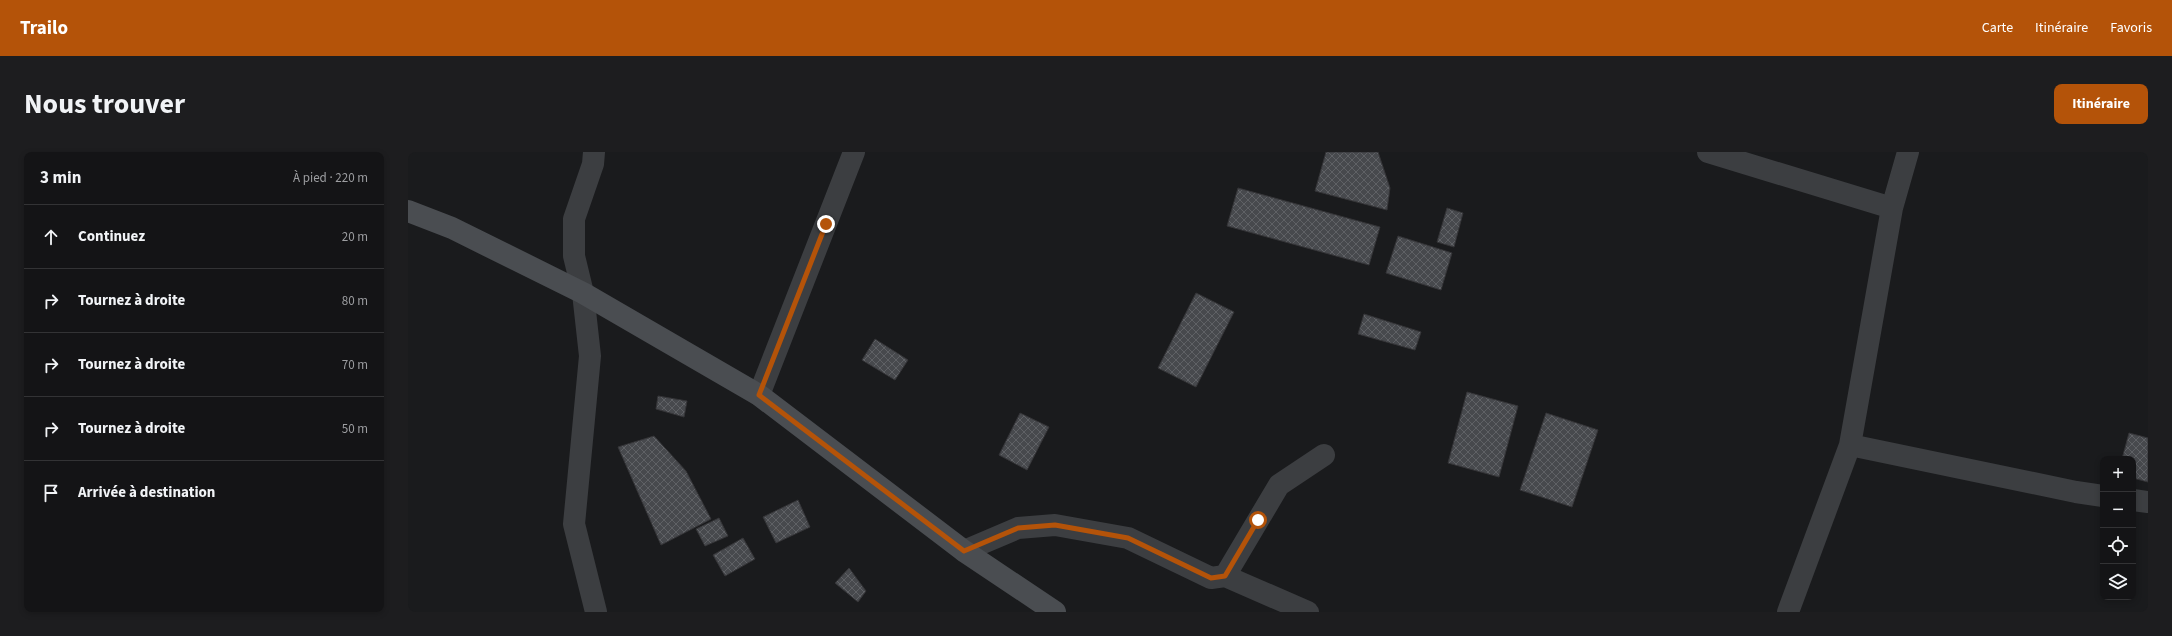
<!DOCTYPE html>
<html lang="fr">
<head>
<meta charset="utf-8">
<style>
  body { margin:0; font-family:"Source Sans 3",sans-serif; background:#1d1d1f; color:#f1f3f6 }
  .controls { position:absolute; right:12px; bottom:12px; display:grid; overflow:hidden; border-radius:8px; box-shadow:0 2px 6px #0003 }
  .controls button { width:36px; height:36px; display:grid; place-items:center; padding:0; border:0; border-bottom:1px solid #333335; background:#141416; color:#f1f3f6; font:20px sans-serif }
  .stop { position:absolute; width:12px; height:12px; margin:-9px; border:3px solid #b45309; border-radius:50%; background:#fff }
  .stop.end { background:#b45309; border-color:#fff; box-shadow:0 1px 4px #0008 }
  .list { margin:0; padding:0; list-style:none }
  h2 { display:flex; justify-content:space-between; align-items:center; height:52px; margin:0; padding:0 16px; font-size:17px }
  h2 small { font-size:13px; font-weight:400; color:#9d9ea1 }
  .list li { display:grid; grid-template-columns:26px 1fr auto; gap:12px; align-items:center; box-sizing:border-box; height:64px; padding:0 16px; border-top:1px solid #333335 }
  .list b { display:block; font-size:15px; white-space:nowrap }
  .list em { font-size:13px; font-style:normal; color:#9d9ea1 }
  .icon { flex:none; width:22px; height:22px; fill:none; stroke:currentColor; stroke-width:2; stroke-linecap:round; stroke-linejoin:round }
  .map { position:relative; flex:none; width:1740px; height:460px; overflow:hidden; border-radius:8px }
  header { display:flex; align-items:center; gap:24px; box-sizing:border-box; height:56px; padding:0 20px; background:#b45309; color:#fff }
  header strong { font-size:19px }
  nav { display:flex; gap:22px; margin-inline-start:auto; font-size:14px }
  .intro { display:flex; align-items:center; justify-content:space-between; box-sizing:border-box; height:96px; padding:0 24px }
  h1 { margin:0; font-size:28px }
  .button { padding:10px 18px; border-radius:8px; background:#b45309; color:#fff; font-size:14px; font-weight:700 }
  main { display:flex; gap:24px; padding:0 24px }
  aside { flex:1; background:#141416; border-radius:8px; box-shadow:0 2px 6px #0003 }
  .map>svg:first-child { display:block }
</style>
</head>
<body>
<header>
<strong>Trailo</strong>
<nav><a>Carte</a><a>Itinéraire</a><a>Favoris</a></nav>
</header>
<div class="intro"><h1>Nous trouver</h1><a class="button">Itinéraire</a></div>
<main>
<aside>
<h2>3 min<small>À pied · 220 m</small></h2>
<ul class="list">
<li><svg class="icon" aria-label="ahead" viewBox="0 0 24 24"><path d="M12 20V5M6 11l6-6 6 6"/></svg><div><b>Continuez</b></div><em>20 m</em></li>
<li><svg class="icon" aria-label="right" viewBox="0 0 24 24"><path d="M7 20v-9h11M14 6l5 5-5 5"/></svg><div><b>Tournez à droite</b></div><em>80 m</em></li>
<li><svg class="icon" aria-label="right" viewBox="0 0 24 24"><path d="M7 20v-9h11M14 6l5 5-5 5"/></svg><div><b>Tournez à droite</b></div><em>70 m</em></li>
<li><svg class="icon" aria-label="right" viewBox="0 0 24 24"><path d="M7 20v-9h11M14 6l5 5-5 5"/></svg><div><b>Tournez à droite</b></div><em>50 m</em></li>
<li><svg class="icon" aria-label="arrive" viewBox="0 0 24 24"><path d="M6 21V4h12l-3 4 3 4H6"/></svg><div><b>Arrivée à destination</b></div></li>
</ul>
</aside>
<div class="map">
<svg width="1740" height="460" viewBox="0 0 1740 460">
  <defs>
    <pattern id="building-cross-hatch" width="8" height="8" patternUnits="userSpaceOnUse"><rect width="8" height="8" fill="#47494d"/><path d="M0 0l8 8M0 8l8-8" fill="none" stroke="#5f6165"/></pattern>
  </defs>
  <rect width="100%" height="100%" fill="#1a1b1d"/>
  <!-- building -->
  <path fill="url(#building-cross-hatch)" stroke="#353538" d="M918 0H970L982 36 979 58 907 39Z
    M830 36 972 75 961 113 819 74Z
    M1039 56 1055 61 1046 95 1029 90Z
    M990 84 1044 101 1033 138 978 121Z
    M788 141 826 160 788 235 750 216Z
    M956 162 1013 180 1007 198 950 182Z
    M467 187 500 208 487 228 454 208Z
    M1059 240 1110 254 1091 325 1040 311Z
    M250 244 279 249 276 265 248 257Z
    M612 261 641 275 619 318 591 303Z
    M1138 261 1190 278 1164 355 1112 338Z
    M1721 281 1740 286V330L1725 326V307H1714Z
    M246 284 278 319 303 367 253 393 210 295Z
    M390 348 402 375 368 391 355 365Z
    M311 366 320 384 297 394 288 377Z
    M335 386 347 407 317 424 305 403Z
    M441 416 458 439 450 450 427 431Z"/>
  <g fill="none" stroke-linecap="round" stroke-linejoin="round">
    <!-- street -->
    <path stroke="#3c3e41" stroke-width="22" d="M186 0 185 12 166 67V104L175 141 182 204 166 372 188 460
      M1300 0 1484 56
      M351 243 446 0
      M1442 293 1668 340 1695 344
      M1725 348 1740 350
      M556 399 610 376 647 373 720 386 803 426 817 424 871 333 916 303
      M817 424 900 460
      M1380 460 1442 293 1484 56 1500 0"/>
    <!-- secondary -->
    <path stroke="#4a4d51" stroke-width="22" d="M0 59 44 76 175 141 351 243 556 399 647 460"/>
  </g>
  <g fill="none" stroke-linecap="round" stroke-linejoin="round">
    <!-- route -->
    <path stroke="#b45309" stroke-width="5" d="M418 72 351 243 556 399 610 376 647 373 720 386 803 426 817 424 850 368"/>
  </g>
</svg>
<div class="controls">
<button>+</button>
<button>−</button>
<button><svg class="icon" aria-label="locate" viewBox="0 0 24 24"><circle cx="12" cy="12" r="6"/><path d="M12 2v4M12 18v4M2 12h4M18 12h4"/></svg></button>
<button><svg class="icon" aria-label="layers" viewBox="0 0 24 24"><path d="M12 4l9 5-9 5-9-5zM3 14l9 5 9-5"/></svg></button>
</div>
<div class="stop" style="left:850px;top:368px"></div>
<div class="stop end" style="left:418px;top:72px"></div>
</div>
</main>
</body>
</html>
